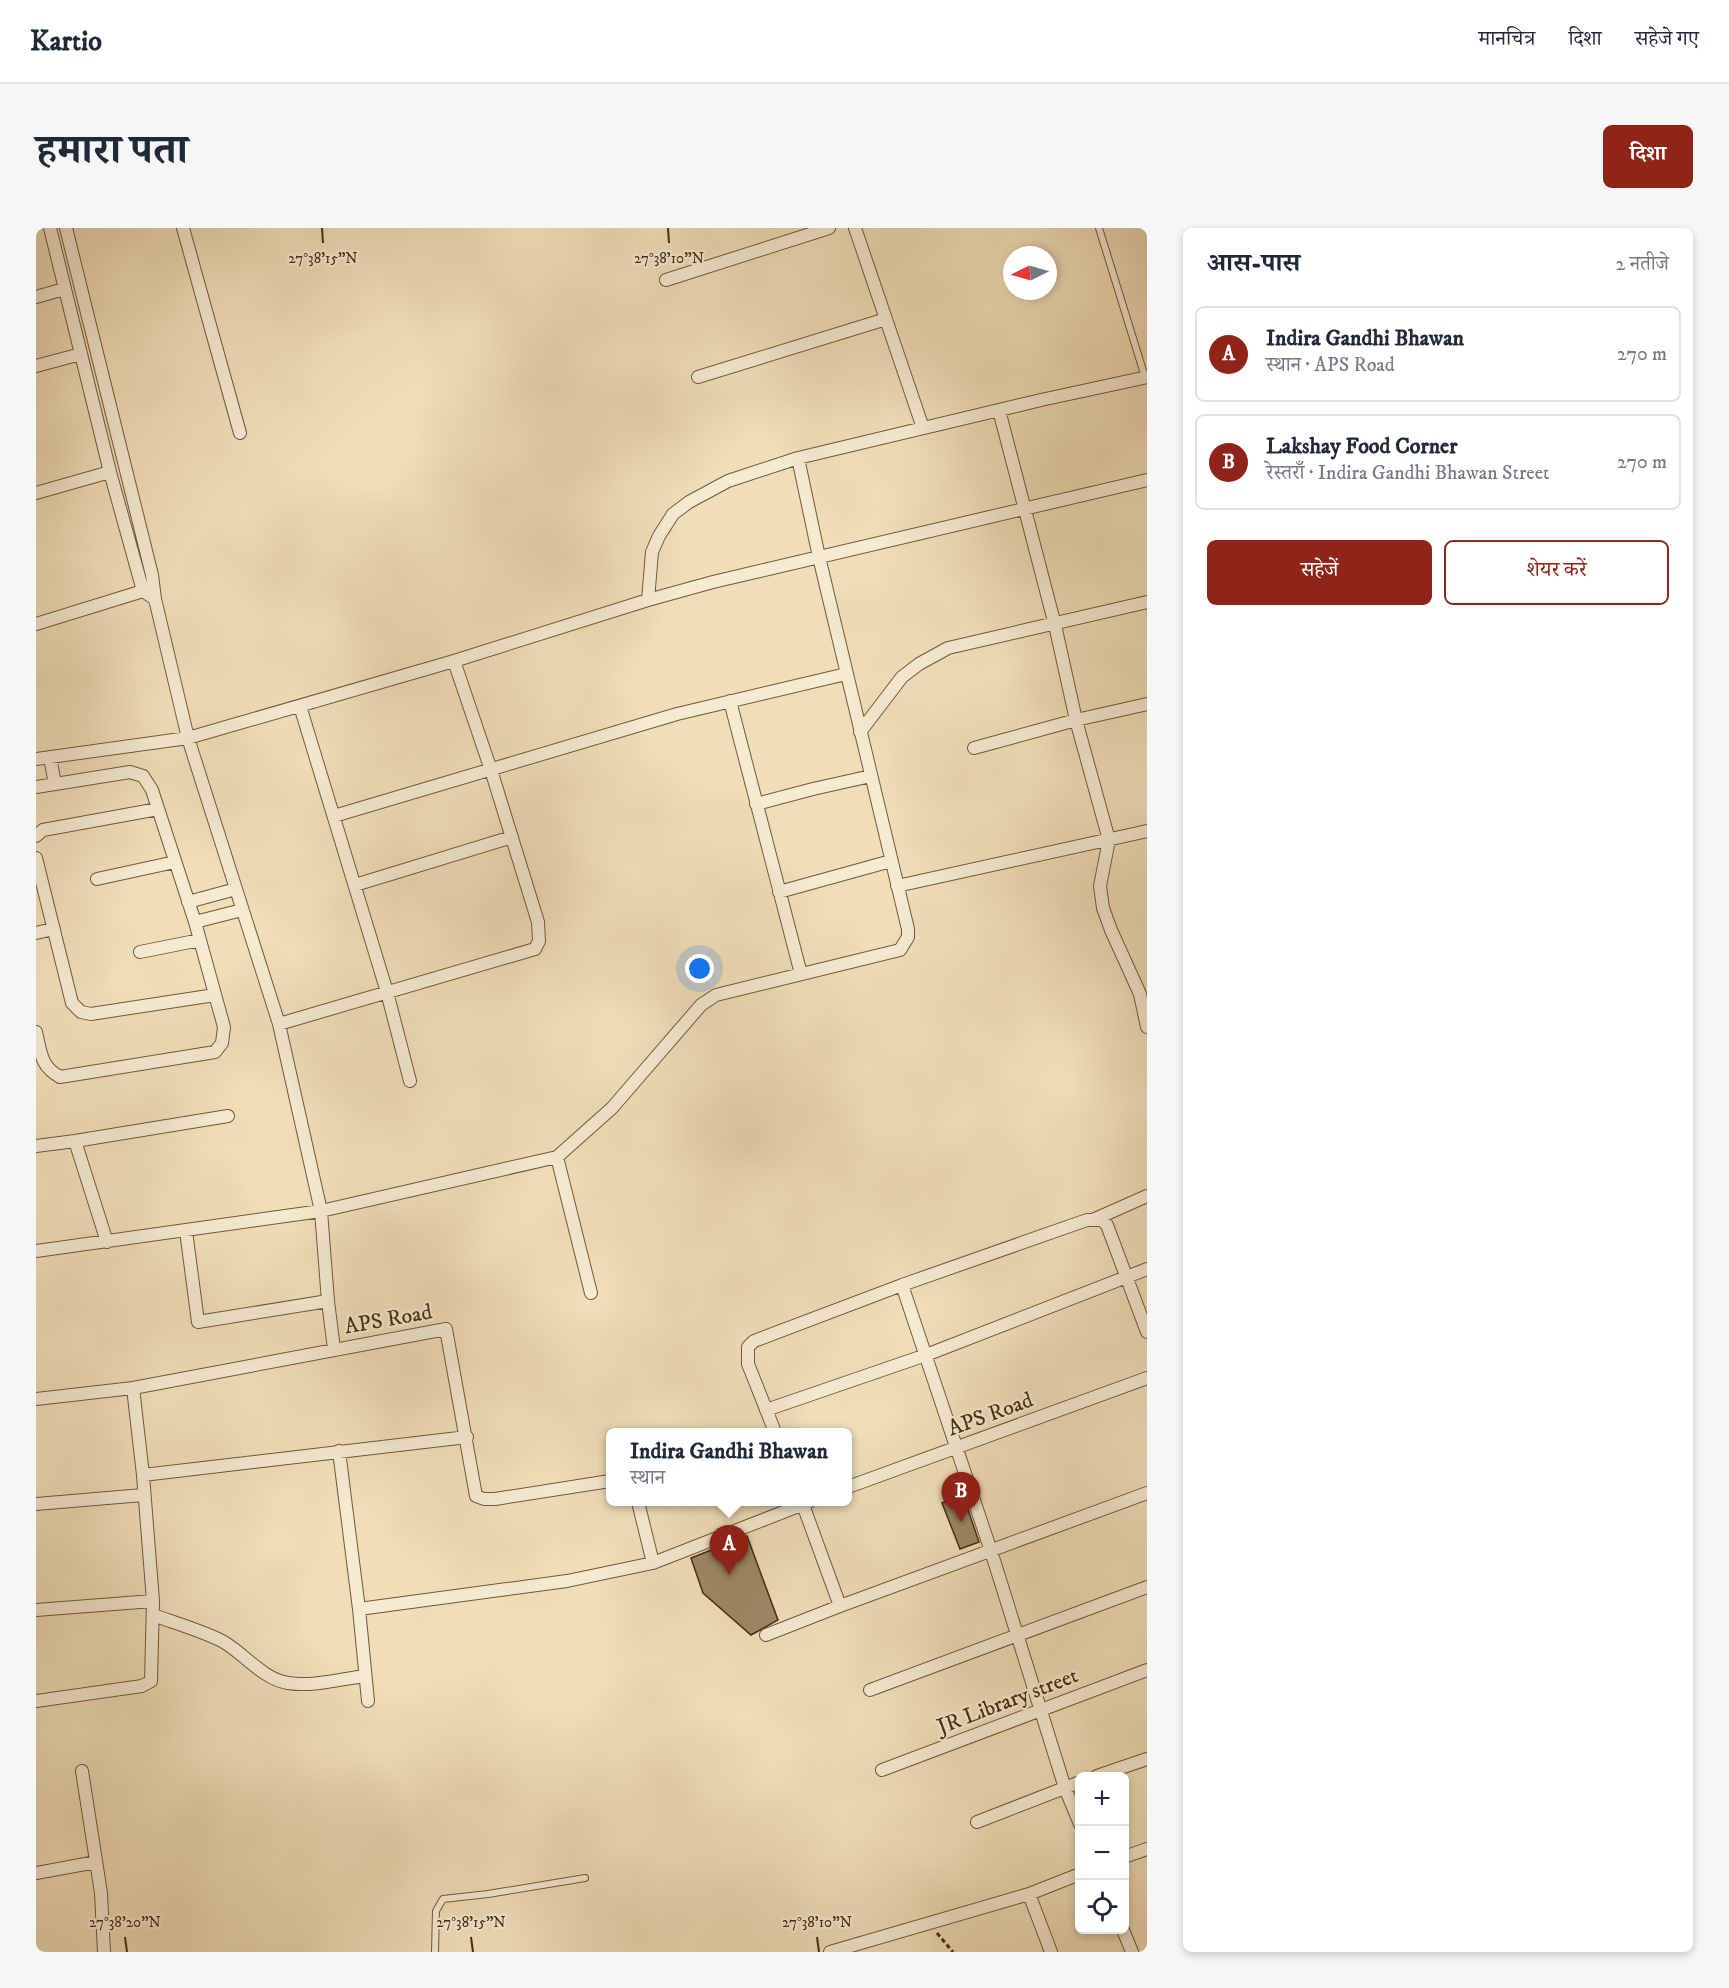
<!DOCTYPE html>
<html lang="hi">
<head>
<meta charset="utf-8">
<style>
  body { margin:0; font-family:"IM FELL DW Pica","Noto Serif Devanagari",serif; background:#f6f6f7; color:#1f2937 }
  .controls { position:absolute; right:18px; bottom:18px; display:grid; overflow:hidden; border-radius:9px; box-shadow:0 3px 9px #0003 }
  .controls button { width:54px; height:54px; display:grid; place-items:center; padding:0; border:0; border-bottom:2px solid #e0e1e3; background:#fff; color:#1f2937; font:30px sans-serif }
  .compass { position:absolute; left:967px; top:18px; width:54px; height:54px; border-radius:50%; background:#fff; box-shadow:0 3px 9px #0003; rotate:265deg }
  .you { position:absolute; left:664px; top:741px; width:21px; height:21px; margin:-15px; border:4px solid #fff; border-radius:50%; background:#1a73e8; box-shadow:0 0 0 9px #1a73e833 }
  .badge { display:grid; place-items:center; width:39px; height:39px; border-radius:50%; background:#8f2418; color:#fff; font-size:20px; font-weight:700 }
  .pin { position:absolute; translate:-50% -50px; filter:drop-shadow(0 2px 3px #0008) }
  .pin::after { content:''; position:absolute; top:32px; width:21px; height:18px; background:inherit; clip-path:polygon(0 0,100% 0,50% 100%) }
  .popup { position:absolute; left:570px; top:1200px; width:246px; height:78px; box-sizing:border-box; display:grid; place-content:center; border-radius:9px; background:#fff; filter:drop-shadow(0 2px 4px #0005); font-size:20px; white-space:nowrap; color:#747a83 }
  .popup b { font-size:22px; color:#1f2937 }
  .popup::after { content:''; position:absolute; left:50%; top:100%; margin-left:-12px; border:12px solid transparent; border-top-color:#fff }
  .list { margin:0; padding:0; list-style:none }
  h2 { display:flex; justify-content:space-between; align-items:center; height:78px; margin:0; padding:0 24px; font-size:26px }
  h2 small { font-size:20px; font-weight:400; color:#747a83 }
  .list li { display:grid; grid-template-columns:39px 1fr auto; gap:18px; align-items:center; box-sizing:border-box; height:96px; margin:0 12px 12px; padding:0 12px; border:2px solid #e0e1e3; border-radius:9px }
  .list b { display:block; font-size:22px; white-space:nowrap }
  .list p { margin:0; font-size:20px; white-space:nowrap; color:#747a83 }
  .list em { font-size:20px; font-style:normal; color:#747a83 }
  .actions { display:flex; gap:12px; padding:18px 24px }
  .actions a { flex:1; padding:14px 0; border:2px solid #8f2418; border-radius:9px; text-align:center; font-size:21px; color:#8f2418 }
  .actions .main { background:#8f2418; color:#fff }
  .icon { flex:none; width:33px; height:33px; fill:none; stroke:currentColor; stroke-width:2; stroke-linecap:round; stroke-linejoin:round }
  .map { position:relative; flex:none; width:1111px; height:1724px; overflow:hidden; border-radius:9px }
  header { display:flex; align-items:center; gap:36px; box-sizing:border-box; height:84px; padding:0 30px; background:#fff; border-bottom:2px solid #e0e1e3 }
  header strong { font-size:28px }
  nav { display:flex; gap:33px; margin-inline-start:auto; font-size:21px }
  .intro { display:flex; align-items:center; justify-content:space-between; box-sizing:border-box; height:144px; padding:0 36px }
  h1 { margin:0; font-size:42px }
  .button { padding:15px 27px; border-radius:9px; background:#8f2418; color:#fff; font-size:21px; font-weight:700 }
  main { display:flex; gap:36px; padding:0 36px }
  aside { flex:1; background:#fff; border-radius:9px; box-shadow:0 3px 9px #0003 }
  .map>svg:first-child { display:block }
</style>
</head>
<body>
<header>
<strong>Kartio</strong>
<nav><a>मानचित्र</a><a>दिशा</a><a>सहेजे गए</a></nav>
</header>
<div class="intro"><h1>हमारा पता</h1><a class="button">दिशा</a></div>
<main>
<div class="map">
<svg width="1111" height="1724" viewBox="0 0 1111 1724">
  <rect width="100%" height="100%" fill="#f0deb9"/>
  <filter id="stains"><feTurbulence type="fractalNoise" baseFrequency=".00333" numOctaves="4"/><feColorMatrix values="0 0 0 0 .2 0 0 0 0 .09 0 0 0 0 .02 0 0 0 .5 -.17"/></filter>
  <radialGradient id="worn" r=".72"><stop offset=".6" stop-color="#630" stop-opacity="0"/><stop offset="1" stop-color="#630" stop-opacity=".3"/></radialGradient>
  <!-- building -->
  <path fill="#9e8866" stroke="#462b0d" stroke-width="1.5" d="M927 1267 943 1314 924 1321 906 1275Z
    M711 1308 742 1392 715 1407 667 1365 655 1330Z"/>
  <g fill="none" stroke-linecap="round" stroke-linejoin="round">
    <!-- lane casing -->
    <g stroke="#705838" stroke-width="8">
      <path id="lane" d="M1063 0 1109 149
        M399 1724 400 1683 407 1671 452 1666 549 1650"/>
    </g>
    <!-- street casing -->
    <g stroke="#705838" stroke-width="14">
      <path id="street" d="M14 0 74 244 107 363 119 371
        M30 0 116 347 119 371 152 510 243 796 285 983 292 1073
        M147 0 204 205
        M819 0 887 200
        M630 52 793 0
        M0 69 28 61
        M0 138 45 126
        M662 149 850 91
        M963 182 1019 397 1040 492 1073 612 1064 658 1067 680 1075 702 1104 766 1111 799
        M0 265 74 244
        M612 372 616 324 623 308 637 286 653 274 692 253 762 230 1005 172 1111 149
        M0 396 107 363
        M694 473 765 746
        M264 478 351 764 374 853
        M824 504 866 449 883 436 912 420 1111 374
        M938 520 1040 492 1111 476
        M14 529 19 556
        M0 531 152 510 418 433 612 372 677 354 1111 252
        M0 559 94 544 107 548 116 562 159 694 188 799 186 815 179 824 24 849C4 838 5 824 0 804
        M720 576 777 561 835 548
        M298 588 641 486 810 446
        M0 608 7 602 122 581
        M0 630 36 775 45 784 55 786 179 767
        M61 651 139 634
        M319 657 476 609
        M861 658 1111 603
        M743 664 855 633
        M152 674 200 661
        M159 694 206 682
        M0 705 18 701
        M104 724 164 712
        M243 796 499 721 503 713 502 694 455 542 418 433
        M39 913 71 1014
        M0 918 39 913 192 888
        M521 929 576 880 665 777 680 767 864 722 872 709V701L783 329 762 230
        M1059 991 1111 968
        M150 1003 162 1094 292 1073 298 1121
        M0 1023 285 983 521 929 555 1065
        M866 1057 955 1323 1029 1560 1044 1596
        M0 1171 97 1160 410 1101 440 1268 448 1271H459L574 1253
        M730 1182 890 1127 1111 1041
        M739 1204 712 1136V1119L718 1113 866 1057 1051 992H1066L1071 997 1111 1104
        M303 1223 323 1381 332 1473
        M107 1247 431 1209
        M812 1259 1111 1150
        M602 1274 617 1335 773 1274
        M766 1274 804 1378
        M0 1276 107 1267
        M323 1381 531 1353 617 1335
        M0 1382 117 1373
        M117 1387C139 1395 164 1402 186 1413 208 1425 226 1451 252 1455 276 1459 305 1451 329 1448
        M730 1407 804 1378 1111 1265
        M834 1462 1111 1359
        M0 1473 106 1458 115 1453 117 1373 107 1247 97 1160
        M846 1542 1111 1442
        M46 1543 65 1665 68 1724
        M1061 1548 1111 1531
        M941 1594 1044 1554
        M1088 1629 1111 1621
        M0 1645 60 1634
        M1087 1702 1096 1724
        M794 1724 993 1666
        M1015 1724 993 1666 1044 1646"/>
    </g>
    <!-- path -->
    <path stroke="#462b0d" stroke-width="3" stroke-dasharray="4.5 3" stroke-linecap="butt" d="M901 1705 917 1724"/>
    <!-- lane -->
    <use href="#lane" stroke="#f5ead2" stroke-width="6"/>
    <!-- street -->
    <use href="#street" stroke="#f5ead2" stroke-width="12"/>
  </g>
  <!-- ticks -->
  <path fill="none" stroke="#462b0d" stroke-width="2" d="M286 0 287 15M632 0 633 15M89 1709 91 1724M435 1709 437 1724M781 1709 783 1724"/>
  <g text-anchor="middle" stroke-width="4.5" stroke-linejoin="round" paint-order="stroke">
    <!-- street labels -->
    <g font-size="22" fill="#462b0d" stroke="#f5ead2">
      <text transform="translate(352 1090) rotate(-10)" y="8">APS Road</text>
      <text transform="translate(954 1185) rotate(-20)" y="8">APS Road</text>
      <text transform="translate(971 1472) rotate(-21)" y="8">JR Library street</text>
    </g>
  </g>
  <g font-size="15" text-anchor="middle" fill="#462b0d" stroke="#f5ead2" stroke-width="4.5" stroke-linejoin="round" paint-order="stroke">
    <text x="287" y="35">27°38'15"N</text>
    <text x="633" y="35">27°38'10"N</text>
    <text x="89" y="1699">27°38'20"N</text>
    <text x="435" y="1699">27°38'15"N</text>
    <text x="781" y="1699">27°38'10"N</text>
  </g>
  <rect width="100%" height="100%" filter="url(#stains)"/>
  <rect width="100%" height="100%" fill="url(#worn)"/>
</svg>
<div class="controls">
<button>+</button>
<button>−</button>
<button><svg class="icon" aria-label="locate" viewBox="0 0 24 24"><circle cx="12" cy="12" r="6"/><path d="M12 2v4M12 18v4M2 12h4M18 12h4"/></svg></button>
</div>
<svg class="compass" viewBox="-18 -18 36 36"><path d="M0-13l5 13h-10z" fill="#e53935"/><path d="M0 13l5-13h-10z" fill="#747a83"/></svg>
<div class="you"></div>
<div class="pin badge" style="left:693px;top:1347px">A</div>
<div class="popup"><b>Indira Gandhi Bhawan</b>स्थान</div>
<div class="pin badge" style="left:925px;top:1294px">B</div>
</div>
<aside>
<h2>आस-पास<small>2 नतीजे</small></h2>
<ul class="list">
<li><span class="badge">A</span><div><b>Indira Gandhi Bhawan</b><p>स्थान · APS Road</p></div><em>270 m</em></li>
<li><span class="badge">B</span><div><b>Lakshay Food Corner</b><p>रेस्तराँ · Indira Gandhi Bhawan Street</p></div><em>270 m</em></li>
</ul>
<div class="actions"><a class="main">सहेजें</a><a>शेयर करें</a></div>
</aside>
</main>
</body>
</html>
